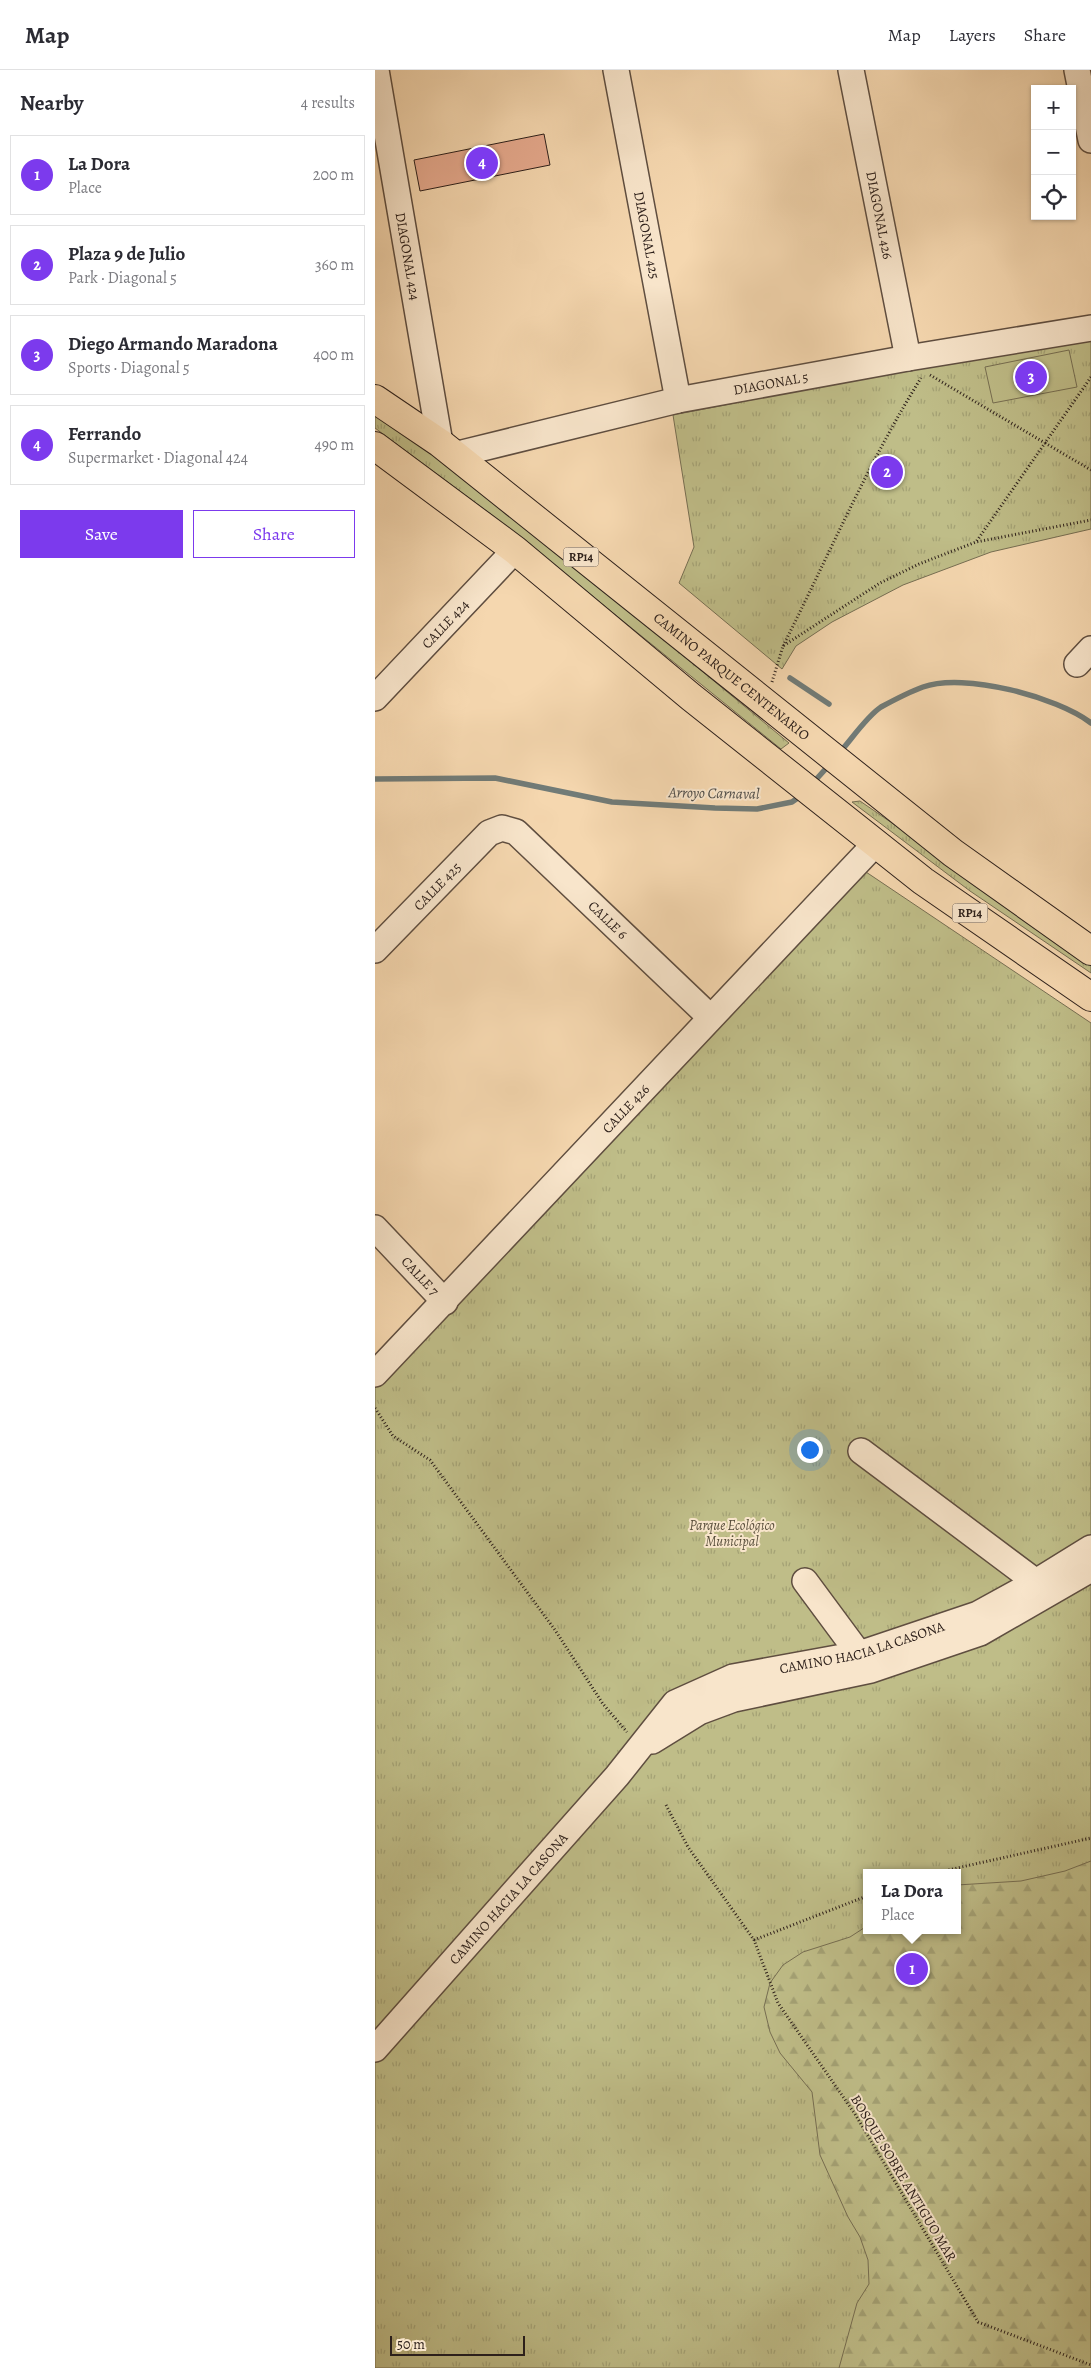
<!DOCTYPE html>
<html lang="en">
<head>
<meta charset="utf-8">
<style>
  body { margin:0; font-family:Alegreya,serif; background:#f7f7f7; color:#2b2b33 }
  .controls { position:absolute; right:15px; top:15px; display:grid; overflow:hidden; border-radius:0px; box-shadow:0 1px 4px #0004 }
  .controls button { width:45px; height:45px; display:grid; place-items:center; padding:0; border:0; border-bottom:1px solid #e1e1e2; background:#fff; color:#2b2b33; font:25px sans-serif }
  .scale { position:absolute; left:15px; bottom:12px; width:135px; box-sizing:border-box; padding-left:5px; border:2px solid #2d201b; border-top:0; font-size:14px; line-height:18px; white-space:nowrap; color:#2d201b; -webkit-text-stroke:4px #f8e5cb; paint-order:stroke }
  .you { position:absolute; left:434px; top:1379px; width:18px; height:18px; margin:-12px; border:4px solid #fff; border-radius:50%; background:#1a73e8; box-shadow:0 0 0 8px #1a73e833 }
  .badge { display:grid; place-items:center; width:32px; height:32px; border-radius:50%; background:#7c3aed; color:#fff; font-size:16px; font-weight:700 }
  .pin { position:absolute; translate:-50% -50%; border:2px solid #fff; box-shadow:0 1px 5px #0006 }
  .popup { position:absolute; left:488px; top:1799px; width:98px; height:65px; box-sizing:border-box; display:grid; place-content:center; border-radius:0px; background:#fff; filter:drop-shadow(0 1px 4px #0005); font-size:16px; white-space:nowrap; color:#7c7c81 }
  .popup b { font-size:19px; color:#2b2b33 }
  .popup::after { content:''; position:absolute; left:50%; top:100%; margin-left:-10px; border:10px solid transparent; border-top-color:#fff }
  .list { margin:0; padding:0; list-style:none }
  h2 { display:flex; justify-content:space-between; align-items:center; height:65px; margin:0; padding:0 20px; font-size:21px }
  h2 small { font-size:16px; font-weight:400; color:#7c7c81 }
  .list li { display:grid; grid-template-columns:32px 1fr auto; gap:15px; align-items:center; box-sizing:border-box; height:80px; margin:0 10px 10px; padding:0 10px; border:1px solid #e1e1e2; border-radius:0px }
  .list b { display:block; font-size:19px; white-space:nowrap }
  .list p { margin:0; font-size:16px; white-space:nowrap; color:#7c7c81 }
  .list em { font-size:16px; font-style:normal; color:#7c7c81 }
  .actions { display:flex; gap:10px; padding:15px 20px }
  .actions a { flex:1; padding:11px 0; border:1px solid #7c3aed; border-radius:0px; text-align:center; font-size:18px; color:#7c3aed }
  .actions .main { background:#7c3aed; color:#fff }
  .icon { flex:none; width:28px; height:28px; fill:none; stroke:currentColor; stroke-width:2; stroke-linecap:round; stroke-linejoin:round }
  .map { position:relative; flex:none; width:716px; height:2298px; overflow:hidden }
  header { display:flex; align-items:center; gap:30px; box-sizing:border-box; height:70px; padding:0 25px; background:#fff; border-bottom:1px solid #e1e1e2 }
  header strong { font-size:24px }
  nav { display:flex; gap:28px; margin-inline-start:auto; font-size:18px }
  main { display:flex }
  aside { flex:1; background:#fff }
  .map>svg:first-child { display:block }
</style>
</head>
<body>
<header>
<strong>Map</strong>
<nav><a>Map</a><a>Layers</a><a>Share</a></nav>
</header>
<main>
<aside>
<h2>Nearby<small>4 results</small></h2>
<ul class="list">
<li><span class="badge">1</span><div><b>La Dora</b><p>Place</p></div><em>200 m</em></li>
<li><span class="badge">2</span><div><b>Plaza 9 de Julio</b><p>Park · Diagonal 5</p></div><em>360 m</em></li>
<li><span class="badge">3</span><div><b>Diego Armando Maradona</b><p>Sports · Diagonal 5</p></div><em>400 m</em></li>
<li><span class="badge">4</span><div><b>Ferrando</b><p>Supermarket · Diagonal 424</p></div><em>490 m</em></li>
</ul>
<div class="actions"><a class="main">Save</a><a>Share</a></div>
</aside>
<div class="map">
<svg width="716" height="2298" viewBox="0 0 716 2298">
  <defs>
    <pattern id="grass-tufts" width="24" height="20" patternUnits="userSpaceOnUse" patternTransform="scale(1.25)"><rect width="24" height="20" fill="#bfbd88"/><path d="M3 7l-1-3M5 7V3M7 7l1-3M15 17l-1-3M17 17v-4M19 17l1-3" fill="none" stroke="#a4a275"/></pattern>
    <pattern id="forest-firs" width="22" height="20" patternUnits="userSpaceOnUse" patternTransform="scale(1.25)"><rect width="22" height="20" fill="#bfbd88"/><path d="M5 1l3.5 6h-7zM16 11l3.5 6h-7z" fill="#a4a275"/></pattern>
  </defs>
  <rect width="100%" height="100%" fill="#f5d7af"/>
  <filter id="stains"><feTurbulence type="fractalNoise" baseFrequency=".004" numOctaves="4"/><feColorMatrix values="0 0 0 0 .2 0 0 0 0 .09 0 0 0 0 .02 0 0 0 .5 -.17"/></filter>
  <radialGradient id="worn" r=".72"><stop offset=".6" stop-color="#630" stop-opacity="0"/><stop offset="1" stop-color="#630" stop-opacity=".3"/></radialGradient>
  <!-- grass -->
  <path fill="url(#grass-tufts)" stroke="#766e52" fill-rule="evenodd" d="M716 264V459L616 482 528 515 457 552 421 576 407 599 304 513 319 477 298 345Z
    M0 343 81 398 414 673 406 679 122 449 0 358Z
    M485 731 716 890V903L595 821 477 732Z
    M491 802 716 953V2298H0V1315ZM492 1803H582V1860H492Z"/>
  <!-- forest -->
  <path fill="url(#forest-firs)" stroke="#766e52" d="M716 1791V2298H464L482 2233 494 2214 493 2190 485 2167 473 2147 445 2085 437 2022 405 1983 395 1962 389 1937 395 1913 408 1895 428 1882 475 1867 492 1856V1860H582V1815L646 1811 690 1801Z"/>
  <!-- pitch -->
  <path fill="#bfbd88" stroke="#766e52" d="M694 280 702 317 618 333 610 297Z"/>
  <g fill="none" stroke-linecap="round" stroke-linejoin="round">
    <!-- stream -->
    <path stroke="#717b77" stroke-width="5.5" d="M415 608 454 634
      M465 682C476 670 492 646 506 637 519 630 534 622 548 617 589 602 682 627 716 653
      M0 709 120 708 237 732 340 738 382 739 417 732 427 725
      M437 714 456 693"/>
  </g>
  <!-- building -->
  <path fill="#e5a98d" stroke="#2d201b" d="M169 64 175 95 45 121 39 90Z"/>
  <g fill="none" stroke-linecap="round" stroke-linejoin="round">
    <!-- minor casing -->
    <g stroke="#5f4e40" stroke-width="28">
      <g id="minor">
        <path id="s1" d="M1 0 65 373"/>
        <path id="s2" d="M241 0 303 330"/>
        <path id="s3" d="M476 0 533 288"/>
        <path d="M702 0 716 70"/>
        <path id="s4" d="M79 385 303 330 533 288 716 258"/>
        <path d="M702 594 716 579"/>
        <path id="s5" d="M0 628 140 480"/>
        <path id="s6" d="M0 880 114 763 127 758 141 762 335 947"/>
        <path id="s7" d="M0 1158 70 1232"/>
        <path id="s8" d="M0 1304 501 773"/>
        <path d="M486 1381 661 1512"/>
        <path d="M430 1511 484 1584"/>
        <path d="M277 1671 324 1642 359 1629 496 1600 605 1563 716 1499"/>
        <path id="s9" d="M0 1979 242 1706 300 1633 358 1607 484 1584 603 1544 661 1512 716 1478"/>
      </g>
    </g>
    <!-- major casing -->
    <g stroke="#2d201b" stroke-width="30">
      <g id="major">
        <path id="s10" d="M0 329 65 373 578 783 716 881"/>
        <path d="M0 376 140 480 316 627 548 811 716 927"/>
      </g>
    </g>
    <!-- path -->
    <path stroke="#2d201b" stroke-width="3" stroke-dasharray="1 2.5" stroke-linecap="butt" d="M555 305 670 373 601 472 716 450
      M716 307 670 373 716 400
      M408 576C453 487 493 393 546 308
      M397 612 408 576 505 513 544 494 601 472
      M0 1338 18 1366 55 1390 180 1560 228 1634 252 1662
      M291 1735 313 1777 379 1870 403 1933 480 2044 603 2252 716 2295
      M560 1803 716 1768
      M379 1870 492 1826"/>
    <!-- minor -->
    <use href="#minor" stroke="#f8e5cb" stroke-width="25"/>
    <!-- major -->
    <use href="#major" stroke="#f5d7af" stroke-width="28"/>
  </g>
  <g text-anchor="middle" stroke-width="4" stroke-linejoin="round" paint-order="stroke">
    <!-- shield labels -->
    <g fill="#f8e5cb" stroke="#6a5b50" stroke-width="1">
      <rect x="188.5" y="477.5" width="35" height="19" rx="4"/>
      <rect x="577.5" y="833.5" width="35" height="19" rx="4"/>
    </g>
    <g font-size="12" font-weight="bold" fill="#2d201b">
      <text x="206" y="491">RP14</text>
      <text x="595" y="847">RP14</text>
    </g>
    <!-- street labels -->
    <g font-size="14" fill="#2d201b" stroke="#f8e5cb">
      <text dy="5" stroke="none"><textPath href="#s3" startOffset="148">DIAGONAL 426</textPath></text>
      <text dy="5" stroke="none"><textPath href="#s2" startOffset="168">DIAGONAL 425</textPath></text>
      <text dy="5" stroke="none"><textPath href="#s1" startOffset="189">DIAGONAL 424</textPath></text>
      <text dy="5" stroke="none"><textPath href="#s4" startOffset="325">DIAGONAL 5</textPath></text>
      <text dy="5" stroke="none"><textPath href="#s5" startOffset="102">CALLE 424</textPath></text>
      <text dy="5" stroke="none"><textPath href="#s10" startOffset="452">CAMINO PARQUE CENTENARIO</textPath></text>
      <text dy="5" stroke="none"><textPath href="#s6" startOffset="89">CALLE 425</textPath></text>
      <text dy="5" stroke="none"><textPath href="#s6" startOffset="319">CALLE 6</textPath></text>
      <text dy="5" stroke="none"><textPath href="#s8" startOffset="365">CALLE 426</textPath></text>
      <text dy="5" stroke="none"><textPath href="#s7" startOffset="66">CALLE 7</textPath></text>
      <text dy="5" stroke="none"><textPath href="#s9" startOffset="654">CAMINO HACIA LA CASONA</textPath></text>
      <text dy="5" stroke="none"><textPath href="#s9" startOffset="201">CAMINO HACIA LA CASONA</textPath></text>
      <text transform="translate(529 2108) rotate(59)" y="5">BOSQUE SOBRE ANTIGUO MAR</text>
    </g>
    <!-- park labels -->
    <g font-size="14" font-style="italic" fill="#594f3c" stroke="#f8e5cb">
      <text x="357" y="1460">Parque Ecológico<tspan x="357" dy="16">Municipal</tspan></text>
    </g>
    <!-- water labels -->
    <g font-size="15" font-style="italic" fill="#4f4d49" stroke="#f8e5cb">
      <text transform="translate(339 723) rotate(1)" y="5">Arroyo Carnaval</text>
    </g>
  </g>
  <rect width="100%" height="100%" filter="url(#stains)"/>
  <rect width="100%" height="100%" fill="url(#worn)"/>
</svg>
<div class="controls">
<button>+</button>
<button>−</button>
<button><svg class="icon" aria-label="locate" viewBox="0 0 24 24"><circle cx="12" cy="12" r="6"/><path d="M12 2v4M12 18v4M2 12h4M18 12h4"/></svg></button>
</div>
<div class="scale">50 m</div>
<div class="you"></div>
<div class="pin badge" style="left:537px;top:1899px">1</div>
<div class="popup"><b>La Dora</b>Place</div>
<div class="pin badge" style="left:512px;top:402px">2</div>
<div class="pin badge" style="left:656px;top:307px">3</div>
<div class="pin badge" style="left:107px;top:93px">4</div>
</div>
</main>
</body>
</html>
